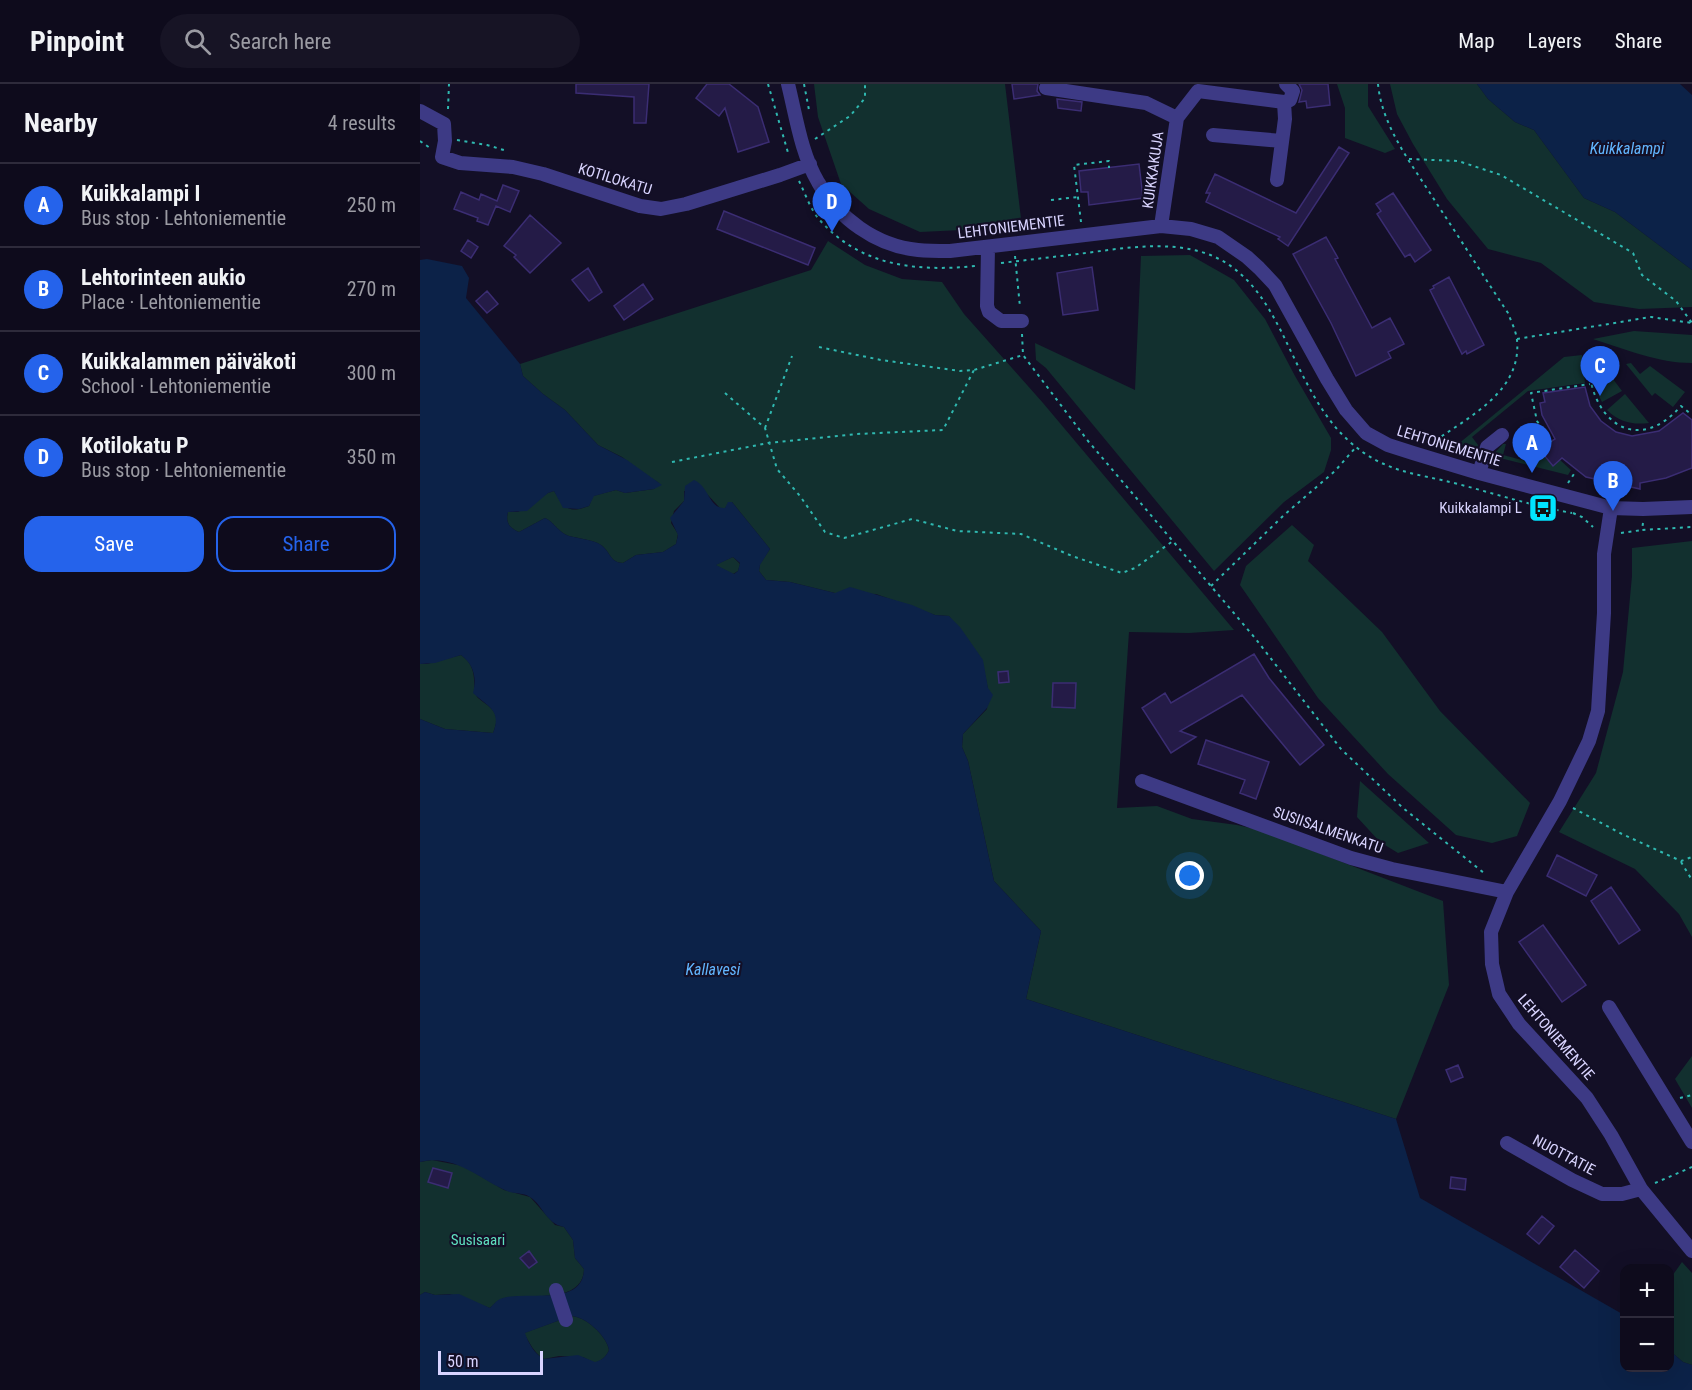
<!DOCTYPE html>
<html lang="en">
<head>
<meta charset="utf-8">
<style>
  body { margin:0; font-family:"Roboto Condensed",sans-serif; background:#171425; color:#f1f3f6 }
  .controls { position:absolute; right:18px; bottom:18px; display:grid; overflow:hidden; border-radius:12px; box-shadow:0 6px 24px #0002 }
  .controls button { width:54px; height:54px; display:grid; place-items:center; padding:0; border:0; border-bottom:2px solid #2e2b3b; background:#0e0b1c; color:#f1f3f6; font:30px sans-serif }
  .scale { position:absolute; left:18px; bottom:15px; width:105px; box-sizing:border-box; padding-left:6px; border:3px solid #d9d4ff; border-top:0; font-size:16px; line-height:21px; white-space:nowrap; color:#d9d4ff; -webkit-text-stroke:4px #130f26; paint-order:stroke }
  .you { position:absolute; left:770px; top:792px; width:21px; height:21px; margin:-15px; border:4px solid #fff; border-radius:50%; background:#1a73e8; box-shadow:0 0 0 9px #1a73e833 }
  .badge { display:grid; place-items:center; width:39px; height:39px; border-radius:50%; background:#2563eb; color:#fff; font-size:20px; font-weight:700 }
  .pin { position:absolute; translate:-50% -50px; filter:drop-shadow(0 2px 3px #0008) }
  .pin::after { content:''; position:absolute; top:32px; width:21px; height:18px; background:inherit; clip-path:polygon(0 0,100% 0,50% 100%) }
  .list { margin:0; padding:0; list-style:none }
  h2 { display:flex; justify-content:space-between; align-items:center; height:78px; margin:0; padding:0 24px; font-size:26px }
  h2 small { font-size:20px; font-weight:400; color:#9b9ba3 }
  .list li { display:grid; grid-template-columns:39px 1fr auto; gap:18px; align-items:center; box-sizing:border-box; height:84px; padding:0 24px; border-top:2px solid #2e2b3b }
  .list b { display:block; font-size:22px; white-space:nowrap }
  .list p { margin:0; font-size:20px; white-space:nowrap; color:#9b9ba3 }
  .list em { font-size:20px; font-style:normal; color:#9b9ba3 }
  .actions { display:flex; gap:12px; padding:18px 24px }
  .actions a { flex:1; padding:14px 0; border:2px solid #2563eb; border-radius:18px; text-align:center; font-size:21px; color:#2563eb }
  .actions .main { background:#2563eb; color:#fff }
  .icon { flex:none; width:33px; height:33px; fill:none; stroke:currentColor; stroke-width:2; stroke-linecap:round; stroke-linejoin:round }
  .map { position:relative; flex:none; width:1272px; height:1306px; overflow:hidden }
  header { display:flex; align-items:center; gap:36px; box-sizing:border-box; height:84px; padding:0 30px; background:#0e0b1c; border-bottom:2px solid #2e2b3b }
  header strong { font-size:28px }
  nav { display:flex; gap:33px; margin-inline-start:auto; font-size:21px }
  .search { width:420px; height:54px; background:#171425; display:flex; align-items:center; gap:15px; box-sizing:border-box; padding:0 21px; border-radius:33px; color:#9b9ba3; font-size:22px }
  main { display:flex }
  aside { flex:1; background:#0e0b1c }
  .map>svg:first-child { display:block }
</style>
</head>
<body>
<header>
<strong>Pinpoint</strong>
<div class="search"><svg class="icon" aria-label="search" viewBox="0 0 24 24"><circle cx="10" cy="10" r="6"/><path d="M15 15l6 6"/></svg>Search here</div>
<nav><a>Map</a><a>Layers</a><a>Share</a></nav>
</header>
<main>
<aside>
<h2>Nearby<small>4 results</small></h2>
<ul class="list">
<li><span class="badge">A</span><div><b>Kuikkalampi I</b><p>Bus stop · Lehtoniementie</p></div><em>250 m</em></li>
<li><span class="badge">B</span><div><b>Lehtorinteen aukio</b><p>Place · Lehtoniementie</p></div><em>270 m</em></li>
<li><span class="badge">C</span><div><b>Kuikkalammen päiväkoti</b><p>School · Lehtoniementie</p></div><em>300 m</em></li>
<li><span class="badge">D</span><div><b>Kotilokatu P</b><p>Bus stop · Lehtoniementie</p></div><em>350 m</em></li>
</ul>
<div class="actions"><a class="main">Save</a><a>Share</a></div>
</aside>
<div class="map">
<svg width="1272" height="1306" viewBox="0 0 1272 1306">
  <rect width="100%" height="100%" fill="#130f26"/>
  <!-- green -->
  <path fill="#12302f" d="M394 0H585L602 143 500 148 449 125 421 100 398 33Z
    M917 0H948V22L975 65 965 69 925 54V24Z
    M970 0H1057L1068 15 1095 38 1114 46 1164 114 1195 128 1272 186V223L1219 225 1174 218 1121 179 1068 165 1027 115 993 60 977 30Z
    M408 157 445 181 482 195 522 198 544 230 623 319 814 546 769 549 709 548 697 724 737 722 772 735 817 741 839 746 1023 817 1029 901 976 1035 606 915 621 847 574 797 548 677 542 663 543 650 567 625 568 605 562 576 529 532 515 531 456 510 415 509 370 498 346 496 339 487 340 480 350 465 312 418 305 424H300L286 409 264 407V417L254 427 251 439 258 450 256 460 243 468 216 471 203 479C190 479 190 467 181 461 174 456 157 454 149 452 139 449 134 438 125 434L99 448C90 444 85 439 88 428H98L128 409 134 407C145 424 147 430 169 422L173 412 196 406 205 409 234 405 239 399 223 389 202 373 178 361 145 326 123 310 103 292 100 280 391 186Z
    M770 171 814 196 845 235 875 292 911 354V366L904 388 864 418 794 487 626 284 616 276 615 259 715 306 721 172Z
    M1214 247 1272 251V279C1238 279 1205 265 1173 255Z
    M1162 271 1165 299 1108 307 1052 353 1058 361 1057 367 1037 361 1144 273Z
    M1211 279 1220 290 1230 282 1265 308 1253 323 1235 309 1232 312 1206 280Z
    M1184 283 1202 307 1182 318 1179 312 1174 285Z
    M1205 310 1229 339C1212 341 1199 338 1187 326Z
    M1083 360H1086L1083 371 1114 379 1118 369 1121 367 1133 382 1140 376 1151 386 1148 391 1072 372Z
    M872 441 894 461 888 477 962 548 1020 627 1110 719 1097 752 1072 759 1036 751 968 690 898 614 820 501 826 482Z
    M1272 457V853L1259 830 1215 785 1139 748 1176 689 1203 588 1212 492V464Z
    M313 473 320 480 318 487 313 490 295 481Z
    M41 571C61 585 50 604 58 614 64 619 72 623 75 630 78 637 75 643 73 649L25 645 0 635V580H7Z
    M940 697 1009 759 978 769 960 758 937 733Z
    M1272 972V1024L1255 995Z
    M12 1076 43 1082 84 1106 110 1113 135 1141 144 1143 153 1156 155 1174 164 1185C163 1221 108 1209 85 1214 79 1215 74 1220 70 1224L30 1210 15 1211 5 1208 0 1211V1078Z
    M1262 1178 1272 1189V1281L1263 1278 1250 1267V1195Z
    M151 1232C165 1232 187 1252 189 1266 186 1273 182 1276 175 1279L163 1273 139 1272 124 1275C114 1269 109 1258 104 1249Z"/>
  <!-- water -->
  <path fill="#0c2248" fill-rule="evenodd" d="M1057 0H1260L1272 11V186L1195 128 1164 114 1114 46 1095 38 1068 15Z
    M7 175 42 182 49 194 46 214 100 280 103 292 123 310 145 326 178 361 207 376 242 401 234 405 205 409 196 406 174 412 169 422 159 425 143 424 134 407 128 409 107 427 88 428C85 439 90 444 99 448L125 434C134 438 139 449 149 452 156 454 175 456 181 461 190 467 190 479 203 479L216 471 243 468 256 460 258 451 250 434 264 417 265 402 274 396C289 402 289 425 305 424L308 418H312L350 465 340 481 339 487 346 496 370 498 415 509 430 503 492 521 515 531 529 532 540 543 563 576 568 604 573 611 567 624 543 650 542 663 548 677 574 797 621 847 606 915 976 1035 1000 1114 1204 1231V1284H1250V1267L1263 1278 1272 1281V1306H0V1211L5 1208 15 1211 39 1210 70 1224C73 1221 76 1217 80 1215 103 1205 163 1225 164 1185L155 1174 153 1156 144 1143C125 1139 124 1122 110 1113 103 1108 94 1110 87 1107 60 1095 33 1069 0 1078V635L25 645 73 649C82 626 68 623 53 609 57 594 54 581 41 571L15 579 0 580V176ZM313 473 320 479 318 487 314 490 296 481ZM151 1232C165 1232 187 1252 189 1266 186 1273 182 1276 175 1278L158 1271 124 1275C114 1270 108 1258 105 1249Z"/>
  <!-- building -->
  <path fill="#241b47" stroke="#3b2d73" stroke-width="1.5" d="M156 0H229L226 39H214V13L156 9Z
    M287 0H309L338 23 349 58 318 68 305 24 299 32 276 14Z
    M592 0H618L617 7 620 11 594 15Z
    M879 0H908L910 21 887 24 886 17 879 18 882 6Z
    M637 15 662 18 661 27 638 24Z
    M919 63 929 69 868 162 858 155 860 153 786 118 790 109H786L795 90 876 129Z
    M719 80 723 114 669 121 668 108H661L659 87Z
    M83 101 99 107 90 128 76 122 68 141 57 137 58 134 34 125 41 108 59 116 61 110 77 117Z
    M973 109 1011 166 995 178 990 170 985 173 957 130 961 127 956 120Z
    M304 127 395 164 388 181 297 145Z
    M110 131 141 159 110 189 94 173 96 171 84 162Z
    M906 153 918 174 915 175 952 244 970 234 984 260 968 268 971 274 936 292 911 239 873 170Z
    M48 156 58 163 51 174 41 167Z
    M672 183 678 226 643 231 637 189Z
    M168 184 182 208 169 217 152 196Z
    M1029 193 1064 261 1047 270 1046 267 1042 270 1010 206 1014 204 1013 202Z
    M223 200 233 215 204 236 194 222Z
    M67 207 78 220 67 229 56 217Z
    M1165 303 1170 322 1181 337 1196 348 1212 352 1239 347 1263 329 1272 336V384L1246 394 1220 399V405L1166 393 1142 374 1133 382 1119 365 1135 355 1122 331 1120 319 1125 318 1123 309Z
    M834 570 849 594 904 661 880 681 822 611 760 647 776 653 751 669 722 624 745 609 751 619Z
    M588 587 589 598 579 599 578 588Z
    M633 599H656L655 624 632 623Z
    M786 656 849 678 836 715 820 709 825 696 778 680Z
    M1137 771 1177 791 1166 812 1127 792Z
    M1191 803 1220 846 1199 860 1171 817Z
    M1123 841 1166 901 1142 918 1099 858Z
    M1038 981 1043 993 1031 998 1026 986Z
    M13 1084 32 1089 28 1104 8 1098Z
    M1031 1093 1046 1095 1045 1106 1030 1104Z
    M1122 1132 1134 1142 1119 1160 1107 1150Z
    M1155 1166 1179 1187 1164 1204 1140 1183Z
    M109 1167 117 1178 109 1184 100 1174Z"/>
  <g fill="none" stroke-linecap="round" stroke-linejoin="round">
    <!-- path -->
    <path stroke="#2fb8b0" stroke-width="2" stroke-dasharray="3 4.5" stroke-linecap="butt" d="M348 0 369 72
      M384 0 389 26
      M958 0C962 44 994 83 1017 120 1041 156 1064 193 1088 229 1091 237 1096 247 1097 256 1102 308 1048 333 1012 359
      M28 25 29 0
      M395 55 430 32 445 14V0
      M37 56 67 61 87 67
      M0 57 10 64
      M989 75 1038 77 1081 91 1213 169 1222 191 1256 217 1272 239
      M379 97C385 109 390 124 398 134 439 182 495 188 555 182
      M631 116 658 113
      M661 138 654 81 689 77V84
      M595 172 600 223
      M581 179C607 176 632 173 658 170 706 164 769 151 812 183 835 200 848 222 861 247 880 285 898 330 930 358 965 389 996 389 1038 400 1076 410 1113 422 1152 429
      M602 250 603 271 668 357 835 554 921 665 983 724 1064 789
      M1097 255 1231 233 1272 239
      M399 263 461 276 540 287 554 286 603 271
      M1169 286C1175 342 1220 369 1261 322L1272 331
      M305 309 345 344 357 385 380 412 405 448 424 454 492 435 537 447 601 450 652 472 702 489 715 484 753 457
      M345 344 372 272
      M1131 358 1117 337 1111 309 1170 300
      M252 378 348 359 437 350 523 346 554 286
      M1148 399 1156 387
      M1153 429 1162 433 1173 443
      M1223 439 1222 446 1272 443
      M1201 449 1222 446
      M791 502 864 431 915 387 936 363
      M1153 724 1202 750 1261 777 1272 773
      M1261 778 1272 796
      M1260 1014 1272 1011
      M1235 1099 1272 1083"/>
    <!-- minor -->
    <path stroke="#3d3a85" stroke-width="14" d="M368 0C376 32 381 69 398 98 418 134 456 162 498 166 508 167 519 167 530 167L741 142 771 145 798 153 827 173 839 184 855 201 907 295 926 326 946 349 968 361 993 369 1059 389 1191 424 1223 425 1272 423
      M626 4 726 19 757 34
      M0 27 24 40 25 57 22 73 40 79 93 83 123 90 220 122 241 125 266 120 360 91 390 80
      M793 51 862 57
      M857 96 865 35 864 18
      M741 142 757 34 778 7 864 18 870 16 873 7 866 0
      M568 163 567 222 569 228 581 237H602
      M1059 389 1067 363 1082 351
      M1191 424 1184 470V529L1178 627 1169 657 1140 717 1087 808 1071 848 1072 880 1079 910 1099 940 1167 1014 1191 1051 1221 1105 1272 1167
      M722 697 931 774 972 785 1087 808
      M1189 923 1272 1058
      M1087 1059 1152 1096 1182 1110H1202L1221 1105
      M136 1206 146 1236"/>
  </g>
  <!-- icons -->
  <defs>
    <g id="bus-square" transform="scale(1.5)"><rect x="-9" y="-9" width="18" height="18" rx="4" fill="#00e5ff" stroke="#130f26"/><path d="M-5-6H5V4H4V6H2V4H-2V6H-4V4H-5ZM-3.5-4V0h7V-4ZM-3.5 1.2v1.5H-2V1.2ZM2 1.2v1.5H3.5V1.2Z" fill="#111"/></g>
  </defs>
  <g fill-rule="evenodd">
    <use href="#bus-square" x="1123" y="424"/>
  </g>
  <g text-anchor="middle" stroke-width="4.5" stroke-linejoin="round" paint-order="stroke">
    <!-- street labels -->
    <g font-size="15" fill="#d9d4ff" stroke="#130f26">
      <text transform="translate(733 86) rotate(-82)" y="5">KUIKKAKUJA</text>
      <text transform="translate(195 95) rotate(17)" y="5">KOTILOKATU</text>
      <text transform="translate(591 143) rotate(-7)" y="5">LEHTONIEMENTIE</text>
      <text transform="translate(1029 362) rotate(17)" y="5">LEHTONIEMENTIE</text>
      <text transform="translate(908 746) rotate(19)" y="5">SUSIISALMENKATU</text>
      <text transform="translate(1136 953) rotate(49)" y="5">LEHTONIEMENTIE</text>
      <text transform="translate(1144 1071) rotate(28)" y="5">NUOTTATIE</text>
    </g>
    <!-- poi labels -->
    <g font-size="15" fill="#d9d4ff" stroke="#130f26" text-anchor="end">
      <text x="1102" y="429">Kuikkalampi L</text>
    </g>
    <!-- park labels -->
    <g font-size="15" fill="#5fe0c0" stroke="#130f26">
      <text x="58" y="1161">Susisaari</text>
    </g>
    <!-- water labels -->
    <g font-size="16" font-style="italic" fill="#62b6ff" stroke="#130f26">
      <text x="1207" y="70">Kuikkalampi</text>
      <text x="293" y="891">Kallavesi</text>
    </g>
  </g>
</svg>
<div class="controls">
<button>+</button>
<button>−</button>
</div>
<div class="scale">50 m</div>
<div class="you"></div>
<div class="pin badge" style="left:1112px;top:389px">A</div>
<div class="pin badge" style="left:1193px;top:427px">B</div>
<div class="pin badge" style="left:1180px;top:312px">C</div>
<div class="pin badge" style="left:412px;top:148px">D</div>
</div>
</main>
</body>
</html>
